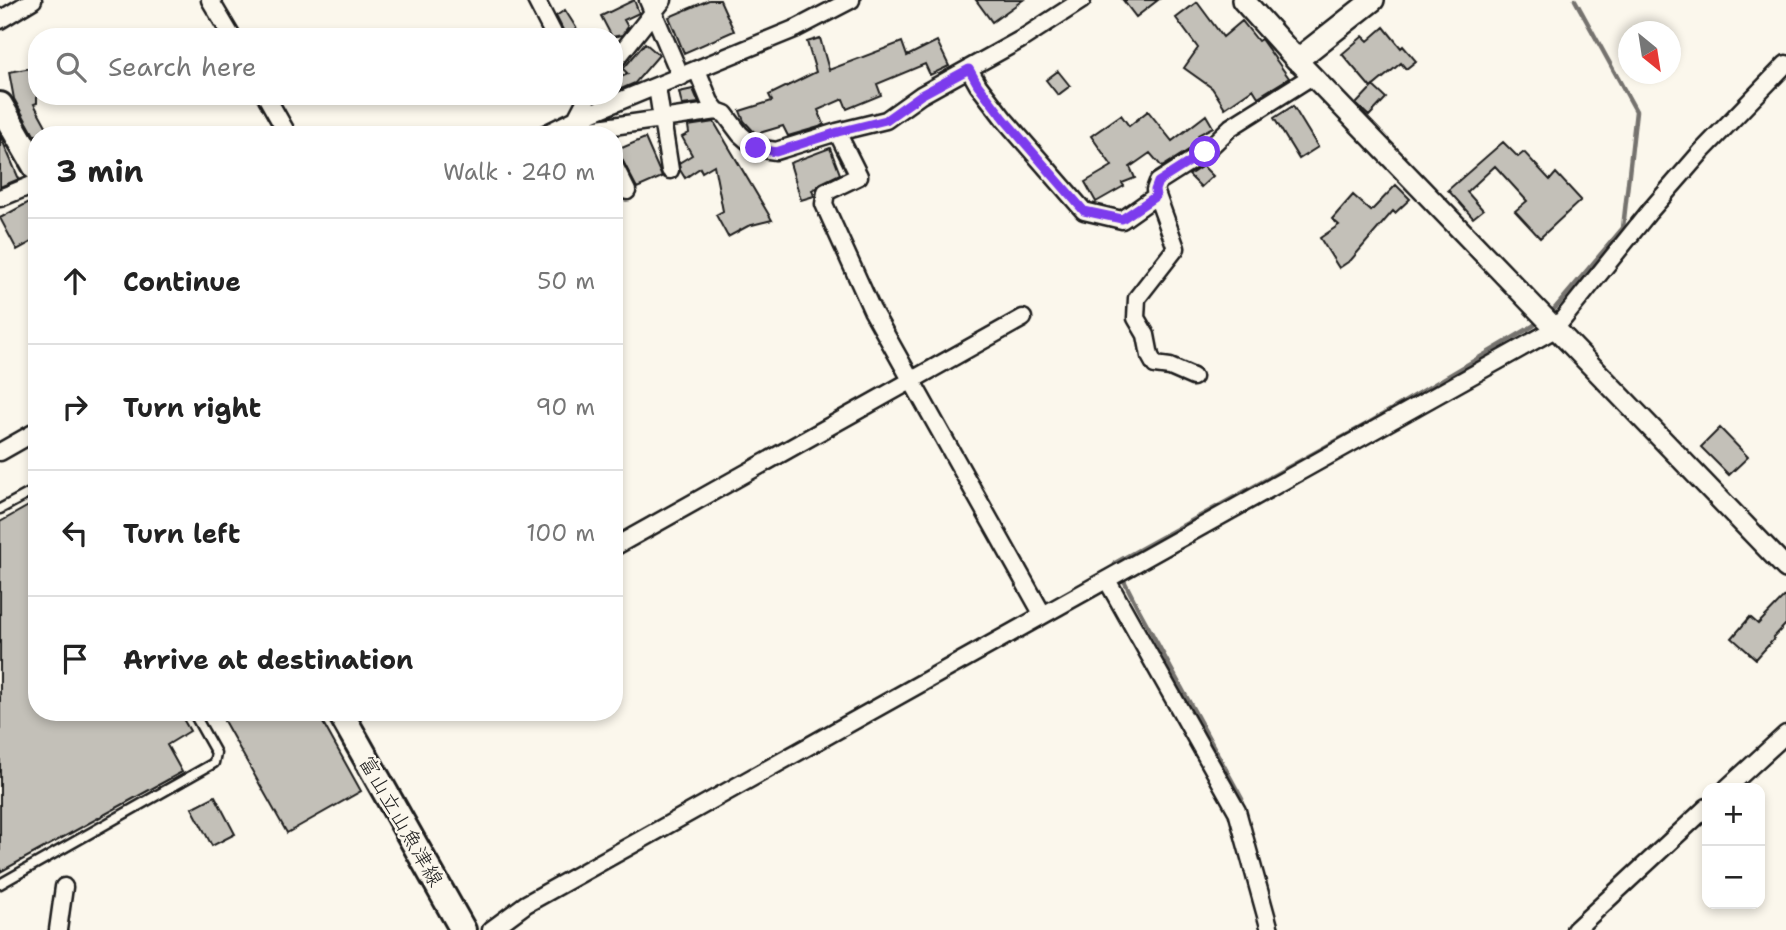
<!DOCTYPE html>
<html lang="en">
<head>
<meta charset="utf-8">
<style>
  body { margin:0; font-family:"Shantell Sans","Klee One",sans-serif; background:#f2f2f2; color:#222 }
  .controls { position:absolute; right:21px; bottom:21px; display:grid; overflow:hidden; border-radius:14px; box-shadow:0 4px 10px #0003 }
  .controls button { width:63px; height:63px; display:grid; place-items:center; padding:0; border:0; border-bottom:2px solid #e0e0e0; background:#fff; color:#222; font:35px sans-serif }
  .compass { position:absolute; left:1618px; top:21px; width:63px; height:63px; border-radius:50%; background:#fff; box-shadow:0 4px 10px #0003; rotate:150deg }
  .stop { position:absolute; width:21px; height:21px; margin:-16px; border:5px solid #7c3aed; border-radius:50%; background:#fff }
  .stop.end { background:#7c3aed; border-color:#fff; box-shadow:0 2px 7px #0008 }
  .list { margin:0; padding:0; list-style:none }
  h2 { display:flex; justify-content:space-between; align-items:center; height:91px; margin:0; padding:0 28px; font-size:30px }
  h2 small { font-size:23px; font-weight:400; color:#767676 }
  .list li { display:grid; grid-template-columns:46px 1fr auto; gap:21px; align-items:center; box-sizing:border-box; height:126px; padding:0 28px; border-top:2px solid #e0e0e0 }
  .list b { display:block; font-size:26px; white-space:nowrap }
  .list em { font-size:23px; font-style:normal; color:#767676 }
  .icon { flex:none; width:38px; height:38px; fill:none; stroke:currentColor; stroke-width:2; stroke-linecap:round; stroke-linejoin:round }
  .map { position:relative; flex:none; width:1786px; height:930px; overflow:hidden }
  .search { position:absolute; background:#fff; box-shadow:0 4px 10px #0003; left:28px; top:28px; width:595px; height:77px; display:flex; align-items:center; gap:18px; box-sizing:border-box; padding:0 24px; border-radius:28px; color:#767676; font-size:26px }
  .panel { position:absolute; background:#fff; box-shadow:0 4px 10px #0003; left:28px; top:126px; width:595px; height:595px; border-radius:28px }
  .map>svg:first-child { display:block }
</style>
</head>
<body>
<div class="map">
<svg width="1786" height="930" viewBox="0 0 1786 930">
  <rect width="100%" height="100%" fill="#fbf7ec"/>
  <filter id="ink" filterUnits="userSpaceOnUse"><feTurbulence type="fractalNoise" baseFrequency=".0143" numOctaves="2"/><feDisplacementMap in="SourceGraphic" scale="14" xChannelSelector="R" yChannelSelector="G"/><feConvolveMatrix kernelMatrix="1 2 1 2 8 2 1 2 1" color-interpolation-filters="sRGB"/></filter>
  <g filter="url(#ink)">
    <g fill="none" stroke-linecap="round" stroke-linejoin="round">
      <!-- stream -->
      <path stroke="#74726e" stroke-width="4.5" d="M1550 313 1556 307 1623 228 1636 111 1575 0
        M1242 799 1138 608 1115 563 1367 424 1533 326 1540 320"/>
    </g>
    <!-- building -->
    <path fill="#c3c0b8" stroke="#1c1c1c" stroke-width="2" d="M634 0 639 13 624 20 628 27 622 35 612 37 601 16Z
      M709 0H720L734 31 684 53 669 17Z
      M976 0H1023L992 22Z
      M1123 0H1158L1136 17Z
      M1197 2 1223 37 1242 21 1258 41 1261 39 1289 78 1258 97 1253 89 1225 108 1212 88 1184 68 1198 48 1176 18Z
      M565 10 582 37H567L564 32 556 16Z
      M1384 27 1401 48 1403 46 1416 61 1406 69 1401 63 1371 88 1342 54 1363 36 1368 41Z
      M820 38 829 70 902 42 907 56 937 41 949 66 930 75 925 64 877 84 881 95 847 109 843 99 818 110 824 124 819 127 788 136 783 126 756 134 744 121 740 111 772 101 769 95 816 72 807 42Z
      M645 43 659 55 635 83 614 92V80L628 74 623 69Z
      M37 67V103L34 104 51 135H34L14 99 9 72Z
      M1058 71 1070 86 1058 95 1046 80Z
      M1373 86 1386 98 1369 116 1356 104Z
      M693 89 699 103 682 105 679 92Z
      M1293 106 1318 147 1299 159 1274 118Z
      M1148 111 1172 141 1206 115 1213 127 1198 135 1202 140 1198 144 1162 167 1150 153 1130 167 1135 178 1122 183 1124 186 1096 202 1085 182 1112 166 1091 136 1121 115 1129 126Z
      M714 122 772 220 748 226 728 237 716 215 723 211 714 165 702 172 700 168 685 178 680 170 679 163 692 155 682 137 689 133 688 126Z
      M0 135 19 179 0 187Z
      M645 138 662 177 637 188 617 150Z
      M1503 142 1518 157 1524 152 1550 180 1556 173 1581 200 1540 238 1515 211 1527 201 1495 166 1467 192 1483 210 1473 218 1448 190Z
      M830 148 840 174 821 183 816 188 812 190 814 196 801 200 790 163Z
      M1203 166 1213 176 1201 187 1189 175Z
      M1396 185 1410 199 1395 213 1393 211 1351 260 1339 268 1320 238 1339 225 1332 219 1353 195 1371 211Z
      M31 201 37 212V239L17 250 0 218Z
      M1720 428 1748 457 1729 475 1701 447Z
      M32 504 37 512V712H179L190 731 167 745 182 772 0 872V522Z
      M1786 595V624L1773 638 1774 639 1756 659 1732 638 1750 617 1758 624Z
      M219 712H317L361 791 287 833Z
      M215 796 235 834 212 846 192 808Z"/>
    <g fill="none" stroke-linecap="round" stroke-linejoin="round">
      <!-- service casing -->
      <g stroke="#1c1c1c" stroke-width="13">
        <path id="service" d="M0 509 37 489
          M0 884 214 763 216 753 193 712"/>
      </g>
      <!-- minor casing -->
      <g stroke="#1c1c1c" stroke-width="21">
        <path id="minor" d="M210 0 232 37
          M536 0 555 37
          M648 0 681 77
          M0 20 33 0
          M614 62 663 0
          M969 69 978 85 1004 119 1084 211 1122 220 1156 196
          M697 70 710 102 717 111 725 114 740 134 756 148 776 151 837 132 859 176 826 192 824 204 872 310 1043 615
          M657 87 670 170
          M266 96 288 135
          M576 119 588 96
          M837 132 886 120 921 95 1020 40 1082 0
          M557 134 717 111
          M543 135 576 119 797 28 851 0
          M614 165 627 191
          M0 198 37 183
          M1193 377 1170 367 1155 365 1150 356 1146 335 1136 318 1137 298 1176 248 1155 190 1158 182 1205 152 1231 127 1312 76
          M0 452 37 431
          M614 547 1023 318
          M1107 580 1237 811 1270 930
          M1727 788 1786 734
          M58 930 64 887
          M491 930 526 904 1555 329 1649 212 1702 151 1786 64
          M1575 930 1707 807"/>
      </g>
      <!-- tertiary casing -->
      <g stroke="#1c1c1c" stroke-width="24">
        <path id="tertiary" d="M1297 60 1786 568"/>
      </g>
      <!-- secondary casing -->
      <g stroke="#1c1c1c" stroke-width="26">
        <path id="secondary" d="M1243 0 1297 60 1373 0"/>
      </g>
      <!-- primary casing -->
      <g stroke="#1c1c1c" stroke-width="30">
        <path id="primary" d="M0 105 37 169
          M340 712 463 930"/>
      </g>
      <!-- service -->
      <use href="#service" stroke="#fbf7ec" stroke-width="8"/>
      <!-- minor -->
      <use href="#minor" stroke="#fbf7ec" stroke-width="16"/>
      <!-- tertiary -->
      <use href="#tertiary" stroke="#fbf7ec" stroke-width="19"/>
      <!-- secondary -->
      <use href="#secondary" stroke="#fbf7ec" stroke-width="21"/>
      <!-- primary -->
      <use href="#primary" stroke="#fbf7ec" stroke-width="24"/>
    </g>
  </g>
  <g fill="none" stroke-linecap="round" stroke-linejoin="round" filter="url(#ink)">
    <!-- route -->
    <path stroke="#7c3aed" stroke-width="9" d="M756 148 776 152 838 132 886 120 921 95 969 69 978 85 1004 119 1084 211 1122 219 1156 196 1155 190 1158 182 1205 152"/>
  </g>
  <g text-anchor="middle" stroke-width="5" stroke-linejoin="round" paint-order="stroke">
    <!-- street labels -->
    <g font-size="21" fill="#1c1c1c" stroke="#fbf7ec">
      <text transform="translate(401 821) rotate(60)" y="7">富山立山魚津線</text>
    </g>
  </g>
</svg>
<div class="controls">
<button>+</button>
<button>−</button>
</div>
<svg class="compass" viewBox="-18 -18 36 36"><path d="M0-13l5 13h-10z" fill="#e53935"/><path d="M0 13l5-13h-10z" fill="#767676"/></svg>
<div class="stop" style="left:1205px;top:152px"></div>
<div class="stop end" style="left:756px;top:148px"></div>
<div class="search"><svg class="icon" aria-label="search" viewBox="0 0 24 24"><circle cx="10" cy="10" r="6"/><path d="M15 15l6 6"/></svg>Search here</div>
<section class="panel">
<h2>3 min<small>Walk · 240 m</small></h2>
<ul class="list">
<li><svg class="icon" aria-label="ahead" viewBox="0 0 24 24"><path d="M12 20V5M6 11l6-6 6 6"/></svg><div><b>Continue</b></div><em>50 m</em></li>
<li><svg class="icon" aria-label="right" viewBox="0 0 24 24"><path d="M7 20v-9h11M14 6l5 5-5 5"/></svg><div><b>Turn right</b></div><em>90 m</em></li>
<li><svg class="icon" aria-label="left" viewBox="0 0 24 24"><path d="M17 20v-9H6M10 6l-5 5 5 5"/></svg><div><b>Turn left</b></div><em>100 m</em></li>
<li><svg class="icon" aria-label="arrive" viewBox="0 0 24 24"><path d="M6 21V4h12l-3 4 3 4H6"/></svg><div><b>Arrive at destination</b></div></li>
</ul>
</section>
</div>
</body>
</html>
